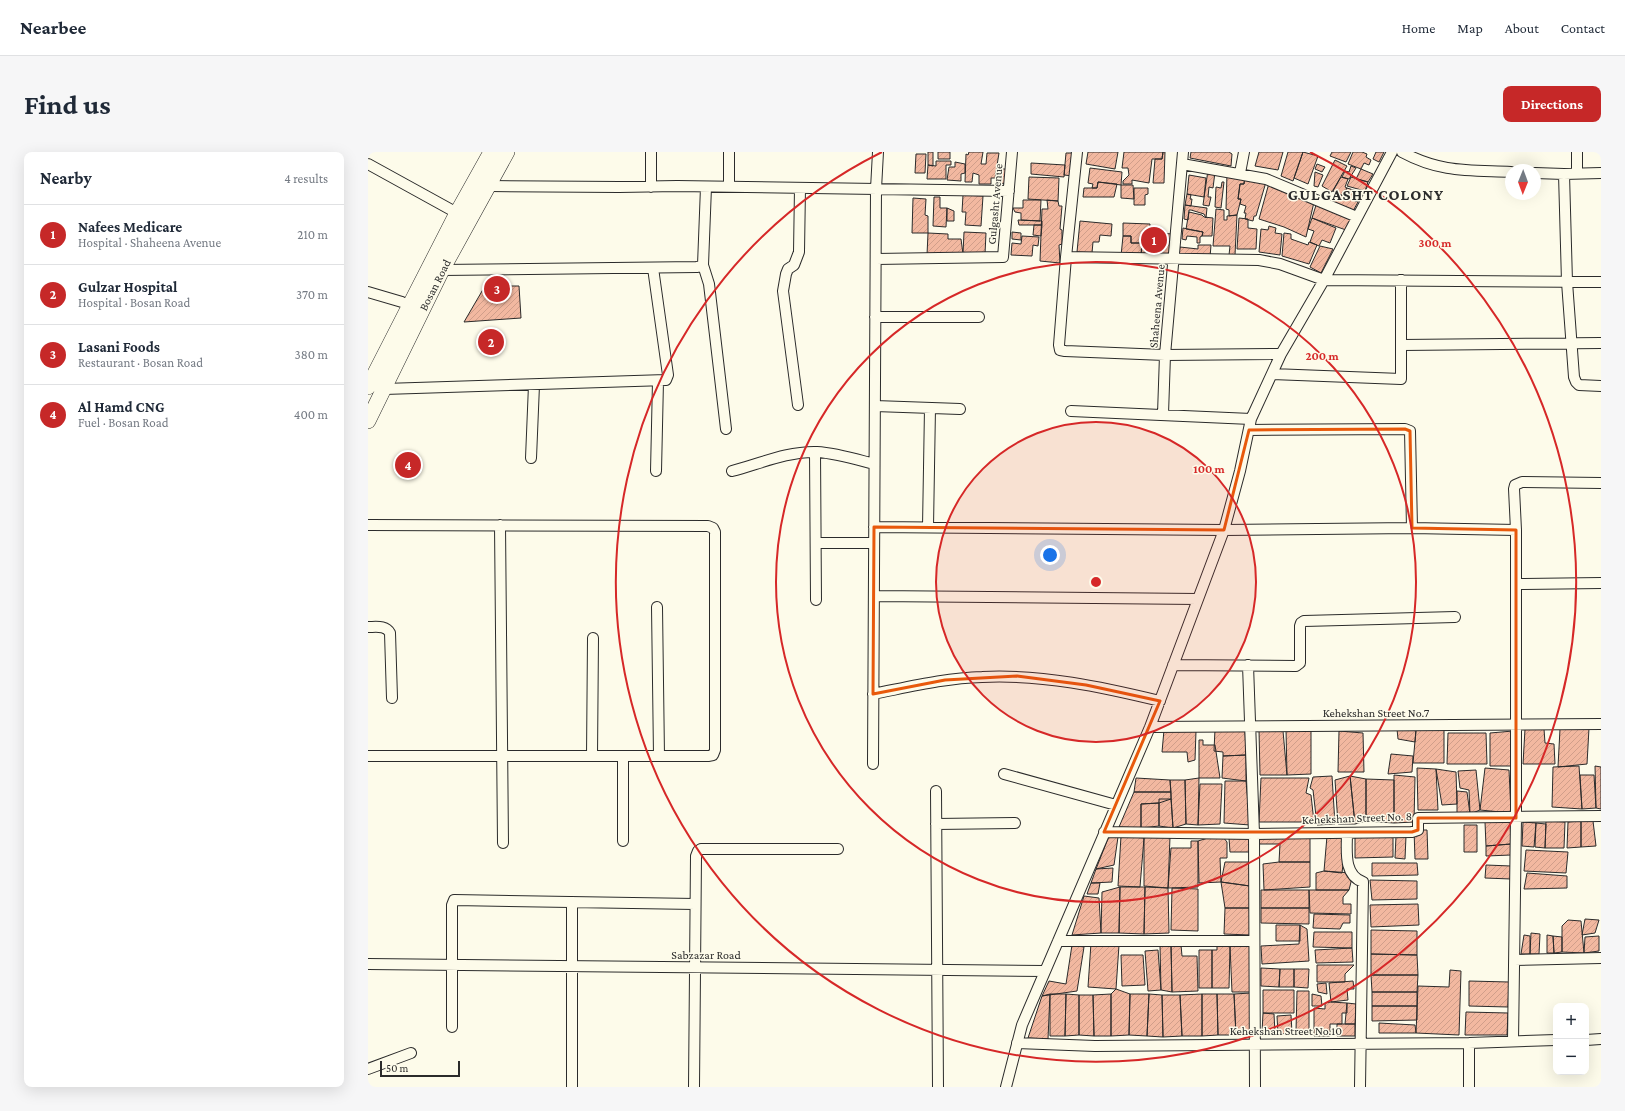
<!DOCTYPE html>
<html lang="en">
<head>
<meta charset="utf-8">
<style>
  body { margin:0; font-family:"Crimson Pro",serif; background:#f6f6f7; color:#1f2937 }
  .controls { position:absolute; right:12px; bottom:12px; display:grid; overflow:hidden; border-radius:8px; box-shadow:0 4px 16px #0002 }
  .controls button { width:36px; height:36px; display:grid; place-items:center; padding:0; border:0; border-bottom:1px solid #e0e1e3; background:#fff; color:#1f2937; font:20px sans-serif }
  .compass { position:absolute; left:1137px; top:12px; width:36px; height:36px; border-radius:50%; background:#fff; box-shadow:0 4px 16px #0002; rotate:181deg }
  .scale { position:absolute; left:12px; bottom:10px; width:80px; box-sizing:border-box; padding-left:4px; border:2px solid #2b2b2b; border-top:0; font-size:11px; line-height:14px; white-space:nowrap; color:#2b2b2b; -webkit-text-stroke:3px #fdfbea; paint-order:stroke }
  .you { position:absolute; left:682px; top:403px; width:14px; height:14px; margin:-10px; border:3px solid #fff; border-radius:50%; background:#1a73e8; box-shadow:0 0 0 6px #1a73e833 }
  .badge { display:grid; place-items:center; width:26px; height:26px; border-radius:50%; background:#c62828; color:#fff; font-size:13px; font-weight:700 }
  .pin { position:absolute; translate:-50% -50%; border:2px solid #fff; box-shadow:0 1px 4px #0006 }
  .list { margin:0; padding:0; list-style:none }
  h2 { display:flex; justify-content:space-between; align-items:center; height:52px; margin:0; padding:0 16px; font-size:17px }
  h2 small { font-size:13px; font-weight:400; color:#747a83 }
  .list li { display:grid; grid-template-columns:26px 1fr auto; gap:12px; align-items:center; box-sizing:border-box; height:60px; padding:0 16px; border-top:1px solid #e0e1e3 }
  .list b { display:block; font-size:15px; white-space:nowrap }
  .list p { margin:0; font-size:13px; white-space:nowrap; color:#747a83 }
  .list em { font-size:13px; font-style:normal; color:#747a83 }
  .map { position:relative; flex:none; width:1233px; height:935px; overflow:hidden; border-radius:8px }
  header { display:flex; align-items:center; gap:24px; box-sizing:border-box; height:56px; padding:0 20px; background:#fff; border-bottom:1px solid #e0e1e3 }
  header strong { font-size:19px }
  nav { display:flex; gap:22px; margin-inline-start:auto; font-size:14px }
  .intro { display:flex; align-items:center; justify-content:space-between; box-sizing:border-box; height:96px; padding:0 24px }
  h1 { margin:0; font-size:28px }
  .button { padding:10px 18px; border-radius:8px; background:#c62828; color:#fff; font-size:14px; font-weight:700 }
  main { display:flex; gap:24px; padding:0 24px }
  aside { flex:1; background:#fff; border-radius:8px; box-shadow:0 4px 16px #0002 }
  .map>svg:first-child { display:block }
</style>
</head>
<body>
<header>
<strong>Nearbee</strong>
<nav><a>Home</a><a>Map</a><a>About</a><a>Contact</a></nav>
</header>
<div class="intro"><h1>Find us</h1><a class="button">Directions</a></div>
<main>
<aside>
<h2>Nearby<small>4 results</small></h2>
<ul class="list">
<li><span class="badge">1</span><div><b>Nafees Medicare</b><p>Hospital · Shaheena Avenue</p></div><em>210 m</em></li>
<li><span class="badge">2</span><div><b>Gulzar Hospital</b><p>Hospital · Bosan Road</p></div><em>370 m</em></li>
<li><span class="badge">3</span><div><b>Lasani Foods</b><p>Restaurant · Bosan Road</p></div><em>380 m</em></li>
<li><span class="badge">4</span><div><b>Al Hamd CNG</b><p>Fuel · Bosan Road</p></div><em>400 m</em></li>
</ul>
</aside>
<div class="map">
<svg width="1233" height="935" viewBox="0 0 1233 935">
  <defs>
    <pattern id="building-hatch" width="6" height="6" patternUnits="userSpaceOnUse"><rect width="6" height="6" fill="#f2b8a0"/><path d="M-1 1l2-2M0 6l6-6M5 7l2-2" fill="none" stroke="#d09e8a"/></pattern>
  </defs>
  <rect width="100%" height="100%" fill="#fdfbea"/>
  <!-- building -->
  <path fill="url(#building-hatch)" stroke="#2b2b2b" d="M560 0H565V14L560 13Z
    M570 0H582V7H570Z
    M601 0H615L613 12H618L619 1H631L627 26H623V32H611V23L605 21 604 30H597L598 2 600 3Z
    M720 0H750L747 17 718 12Z
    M756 0H795L794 7H784L781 31 764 28V32H755V29L761 23 760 16H754Z
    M795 0H797L796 31H785L787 7H794Z
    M823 0H861L864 2 863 14 822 6Z
    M891 0H915L910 18 887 14Z
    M920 0H935L925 29 913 24Z
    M935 0 950 4 940 32 926 26Z
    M964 0H983L978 10 962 4Z
    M985 0H994L999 2 998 5 1003 8 1001 13 996 11 993 17 980 12Z
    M1008 0H1016L1011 10 1005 7Z
    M698 1H707L705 24 696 23Z
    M548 2H558L557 21H547Z
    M967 8 979 14 964 40 954 34Z
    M568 9H583V13H578V27H559L560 13 568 14Z
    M587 10 597 12V21L593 22V29L579 28 581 15H587Z
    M663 11 697 13 696 25 663 22Z
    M949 12 957 15 954 20 947 17Z
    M983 14 988 16 981 27 974 25 977 19 981 20Z
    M722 16 754 20 753 33 730 30 729 36H724L725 32 720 31Z
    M631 17H643L642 32 630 31Z
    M993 17 1005 22 1000 30 988 27Z
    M840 18 847 20 845 36 841 35 840 45H843L841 54 835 53Z
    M947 20 955 23 950 35 946 34Z
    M859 21 877 24 876 32H872L870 47H873L869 63 861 64V58L858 57Z
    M821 23 838 26 836 45 819 42Z
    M877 24 898 30 888 64H886L885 69 877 67 878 61H876L878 54 872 52 873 47H870L872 32H876Z
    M661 25 691 26 690 49 660 47Z
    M973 25 980 27 977 35 979 36 975 44 965 39Z
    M983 25 1000 30 997 39 979 34Z
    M730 30 749 32 746 45H715L716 36H729Z
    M854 30H856L853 56 847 55 848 35 853 36Z
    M901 31 946 50 938 85 916 75 891 67Z
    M753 33H765L766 47 753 46Z
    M766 36H780V42L777 43V53H766Z
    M979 36 995 41 990 50 975 44Z
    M969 41 990 50 985 59 965 50Z
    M819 42 823 43 822 47H824L823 54 817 53Z
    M595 43 615 44 613 74 597 73 598 60H594Z
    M566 45H572V56H579L578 75 565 74Z
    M545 46 558 47 557 63 560 64V81H544Z
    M655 48H673L672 69 653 68V61L647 60 645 56H655Z
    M679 48 690 49 691 54H694L692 77 694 78V92L691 93 692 111 672 109 674 57H680Z
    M949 50 984 65 978 78 944 66Z
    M817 53 839 56 838 66 836 62 823 58H821L820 68 816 67Z
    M579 56 586 59V69H579Z
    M848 57 856 58V68H859V64L869 63 867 103H861L862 94H845Z
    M821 60 834 63 836 65 845 66 844 84H834L835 80 818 77Z
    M871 66 880 67V76L889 77 888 97H869Z
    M944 66 968 76 962 91 954 88 951 94 942 90 946 79 940 77Z
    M650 68 674 69V73H651Z
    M712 69 744 72 743 84 732 83 731 90H725L724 101 709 100Z
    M755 71 782 72 781 90H788V81L805 82 806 107 773 104 774 91H763V84H755Z
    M666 73H674L673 84 665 83Z
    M901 74 908 76 907 81 914 82 912 103 891 100 893 77 900 78Z
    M815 76 835 80 834 84 832 85V91H829V85L819 84 818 88 814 87Z
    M596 80 618 81 617 102H595Z
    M644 80 653 81V88L644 87Z
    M560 81 580 82V87H593L595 102 559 103Z
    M916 81 923 82V87L940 93 941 90 949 93 941 112 914 104Z
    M654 84 671 85 670 94 665 93 664 104 643 103 644 91 653 92Z
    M755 84H763V91H774L773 104H753Z
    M830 93H843L842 106 810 107 812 95 830 97Z
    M952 94 965 97 953 121 942 115Z
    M117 134H151L153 166 96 170Z
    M1221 576 1219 612 1190 615 1192 577Z
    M847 577 877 578 878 603 855 604V600L846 599Z
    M1029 577 1048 578 1047 590 1030 587Z
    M1076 577V611H1045L1048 578Z
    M1157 577H1176L1177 591 1186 592 1187 612H1155Z
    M796 578 828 579 827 608 820 610 819 600H794Z
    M891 578 915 579 919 623H892Z
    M918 578H943V622L919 623Z
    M971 579 995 581 996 620H970Z
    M1145 579 1143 614H1122V581Z
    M1080 581H1118L1119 612H1079Z
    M831 588H835V593H847L852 626H831Z
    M1023 602 1045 604 1044 620 1020 622Z
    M878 603V629L854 626 855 604Z
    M1211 614 1214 657 1184 655 1185 615Z
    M1227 614 1233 615V657L1228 656Z
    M1049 616 1068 617 1070 658H1050Z
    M1117 616 1141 618 1143 661 1112 658Z
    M1068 617 1088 620 1089 652 1074 653Z
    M1108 618 1112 658 1102 662 1101 638 1092 636 1090 619Z
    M1026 623 1047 625 1046 670 1026 671Z
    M1212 623H1226L1228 656 1214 657Z
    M964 624 967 672 949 673 945 638 942 636 945 625Z
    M982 624 987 672H970L967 628Z
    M982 624 998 627V669L987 672Z
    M768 626 802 628 803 640H766Z
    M831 626 830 673 818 672 817 628Z
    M893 626H941L938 641 943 643 946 670H891Z
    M998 627 1026 628V671L998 669Z
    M802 628H817L818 672 805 676Z
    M857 629H878L882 673 856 671Z
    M832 632H854L852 672 830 673Z
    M1089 639 1099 640 1102 662H1089Z
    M766 640H803V647L791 651 773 652V676L751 675Z
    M791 647H803L805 676 791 674Z
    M791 651V674L773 676V652Z
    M1142 669 1143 692 1118 694 1117 670Z
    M1178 669 1197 670 1196 696H1177Z
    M1213 669H1225L1228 694 1213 695Z
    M1213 669V695L1199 696 1200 670Z
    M1155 670 1168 671 1166 695 1154 694Z
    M1168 671 1178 672 1177 696 1167 695Z
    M1096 673H1109V700H1096Z
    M1046 678H1059L1060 707H1047Z
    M741 684 750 685 746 713 728 717Z
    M753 684 776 686 772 735 750 734Z
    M891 684 942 685V710H911L912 692H891Z
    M959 684 978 686 974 721 956 719Z
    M987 684H1025V705L987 706Z
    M1028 684H1038L1037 707 1027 706Z
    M776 685H802L800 736 776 734Z
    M855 685 859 690V706H852L853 730 831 731 830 689 840 686Z
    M882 685V700H862L861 686Z
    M823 689H830V735L800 736 803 696H823Z
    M1143 692V703L1118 704V694Z
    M1158 698 1200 700 1198 721 1156 719Z
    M857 710H882V734L853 730Z
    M911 710H942V735L896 738 895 712Z
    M1004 711H1049L1050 723 1004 724Z
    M1118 713 1143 714V727L1117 726Z
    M745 716 744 730 723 731 728 717Z
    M956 719 983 721V730L981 738H948V721Z
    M1159 721 1199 724V736L1156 737Z
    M1002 728 1049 729V747L1004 748Z
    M853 730 882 734 883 756H857Z
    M723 731H732L730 742H719Z
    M752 735H777L776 782 751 781Z
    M752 735 751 781H733L734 740Z
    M777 735 800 736 801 781 776 782Z
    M804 736 830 737V779L803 778Z
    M893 738H941V756H893Z
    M941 738H981L975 745V752H983V762L942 761Z
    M716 744 731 746 733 781 704 783Z
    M1050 752 1051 773 1003 775 1002 753Z
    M857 756H883L882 783 856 782Z
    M893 756H941V772L893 771Z
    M946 762 982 763V771H975L972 777 945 776Z
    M1217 767 1231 768 1227 781 1214 783Z
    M1200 768 1213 769 1216 801 1194 800V774Z
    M908 773H932V789H908Z
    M932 773 939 777 941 809 894 812 893 794 931 792Z
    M1003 778 1049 779V803L1003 802Z
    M946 780H984V796L945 795Z
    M1163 781 1172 782 1171 802H1162Z
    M1156 783 1162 784V802H1153Z
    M1179 783 1185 784 1186 801H1179Z
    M1185 784 1194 785V800L1186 801Z
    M1231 784V799L1216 801 1217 785Z
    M723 791 751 793 748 837 720 835Z
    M704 793 716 795 709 839 674 844 681 829 698 832Z
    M803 793 804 840 793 838 792 794Z
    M803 793H813L814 804H829L830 839 804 840Z
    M849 793 862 794 861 836H844V798H849Z
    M862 794H882L883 840H864Z
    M984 796 985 810 948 811 947 798Z
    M790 798 793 838 780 839 777 799Z
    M831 798H844V836H831Z
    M1003 802 1049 803 1050 823H1003Z
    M753 803H775L777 833 754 834Z
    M949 813H986L977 822V830H949Z
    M893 816 912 817 911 835 893 834Z
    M912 817H926V835H911Z
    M926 817H941L940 836 926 835Z
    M1082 818 1093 819 1091 883 1048 881 1050 834 1081 835Z
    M1003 823H1050L1049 840H1004Z
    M985 829 986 837H979L980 848 963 850 961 831Z
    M1101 829 1141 830 1140 855 1101 854Z
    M958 831 959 842 950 840 949 832Z
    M748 837 762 842 761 883 743 884V842Z
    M895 838H926V861H895Z
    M929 839H941V879H928Z
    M1004 840H1049V854H1004Z
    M883 841V882L868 883 866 842Z
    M682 842H698L697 884H682Z
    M682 842 680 887 660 886 674 844Z
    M698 842 711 843V883L697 884Z
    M743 842V884H726L725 843Z
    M762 842H781L779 884 761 883Z
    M781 842 794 843 795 885 779 884Z
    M834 842H849L850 883 834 884Z
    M834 842V884H814L812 843Z
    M849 842H866L868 883H850Z
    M944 842 953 844 954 854H944Z
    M711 843H725L726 884 711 883Z
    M794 843H812L814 884 795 885Z
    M963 850 979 851V861H974V872H962V884H946V856L957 857V851Z
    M979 851 988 852 987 872H977Z
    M1004 854H1049V868L1004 869Z
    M1098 860 1140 861 1139 883H1097Z
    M895 861 906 862 907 881H894Z
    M923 863 924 881 910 882 909 864Z
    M1011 871 1047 873 1048 881H1011Z
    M969 872H987V884H969Z"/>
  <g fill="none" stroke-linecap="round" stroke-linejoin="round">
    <!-- minor casing -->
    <g stroke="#2b2b2b" stroke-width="12">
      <path id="minor" d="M709 0 698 105 691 193 692 198 697 199 797 203 913 202
        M1034 0C1073 21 1101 18 1143 20
        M1209 0V22
        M0 12 89 61
        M814 12 898 27 989 65
        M872 21 876 0
        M1167 21 1196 22 1233 21
        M1196 22 1199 130 1206 225 1208 230 1211 233 1233 234
        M122 34 251 35 309 34 641 39
        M283 35V0
        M338 35 335 113 341 132 358 277
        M361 35V0
        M698 105 891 108 912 112 956 128 1233 130
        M508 107 635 105 644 0
        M74 118 329 115 335 113
        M0 140 34 150
        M507 165H611
        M1034 193 1233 191
        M904 222 1033 227V128
        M16 237 298 228 300 223 285 116
        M430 253 415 139 418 122 420 117 426 113 431 100 432 36
        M507 254 592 257
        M703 259 883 267
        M795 262 797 203 815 0
        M881 278 1037 277 1042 279 1044 376
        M447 300 448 448
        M163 306 166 233
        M288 319 290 229
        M364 319C391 312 420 299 449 300 468 301 487 307 506 312
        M0 373 340 374 345 376 347 380V598L345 603 340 604H0
        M132 373 135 691
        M506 375 856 378 1044 376 1148 378
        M560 375 562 256
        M448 391H506
        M1148 432 1233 431
        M506 444 830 447
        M289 455 291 604
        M0 475C8 475 18 473 22 481L24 546
        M805 513 928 514 932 511V474L933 471 936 469 1087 465
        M880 513 886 682 887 935
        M505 542C541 535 577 526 614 525 674 522 734 535 792 549
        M782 575 1233 572
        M224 604 225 486
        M255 604V689
        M505 612 508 37 510 0
        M636 622 748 653
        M568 639 570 935
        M568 672 647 671
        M736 680 886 682 1044 680 1050 678V666L1233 664
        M979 681C979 698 975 723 995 730L992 935
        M204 750V935
        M690 789H886
        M1146 808 1233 806
        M0 812 676 819
        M84 875V753L86 748 327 752
        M1218 888 1233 887
        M1145 889 1148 666V378L1146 337 1147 333 1154 330 1233 331
        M649 891 727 894 1101 891 1188 888
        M1101 891V935
        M0 917 43 901
        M326 935 328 704 330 699 333 697H470
        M638 935 654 873 782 575 856 378 872 319 883 267 913 202 956 128 1024 0"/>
    </g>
    <!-- primary casing -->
    <g stroke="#2b2b2b" stroke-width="16">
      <path id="primary" d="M0 235 89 61 123 0
        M0 269 74 118 139 0"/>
    </g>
    <!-- minor -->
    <use href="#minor" stroke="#fdfbea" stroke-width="10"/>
    <!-- primary -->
    <use href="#primary" stroke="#fdfbea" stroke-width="15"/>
  </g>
  <!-- marked area -->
  <path fill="none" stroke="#e8590c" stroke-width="3" stroke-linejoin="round" d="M1037 277 1042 279 1044 376 1148 378V666H1050V678L1044 680H736L792 549 718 533 649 524 577 528 505 542 506 375 856 378 881 278Z"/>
  <!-- distance rings -->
  <circle cx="728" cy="430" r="160" fill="#d62828" fill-opacity=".12"/>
  <g fill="none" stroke="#d62828" stroke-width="2">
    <circle cx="728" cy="430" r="160"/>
    <circle cx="728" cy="430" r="320"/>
    <path d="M942 0A480 480 0 1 1 514 0"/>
  </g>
  <g text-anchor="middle" stroke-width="3" stroke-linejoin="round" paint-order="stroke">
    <!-- street labels -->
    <g font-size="12" fill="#2b2b2b" stroke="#fdfbea">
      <text transform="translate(627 52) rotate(-85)" y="4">Gulgasht Avenue</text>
      <text transform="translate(67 133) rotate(-63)" y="4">Bosan Road</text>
      <text transform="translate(789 154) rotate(-85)" y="4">Shaheena Avenue</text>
      <text x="1008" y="565">Kehekshan Street No.7</text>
      <text transform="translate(989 666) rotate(-2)" y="4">Kehekshan Street No. 8</text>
      <text x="338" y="807">Sabzazar Road</text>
      <text x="918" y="883">Kehekshan Street No.10</text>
    </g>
    <!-- district labels -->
    <g font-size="16" font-weight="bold" letter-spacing="1" fill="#2b2b2b" stroke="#fdfbea">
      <text x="998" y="48">GULGASHT COLONY</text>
    </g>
  </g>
  <circle cx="728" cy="430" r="6" fill="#d62828" stroke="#fdfbea" stroke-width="2"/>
  <g font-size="12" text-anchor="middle" font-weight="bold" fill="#d62828" stroke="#fdfbea" stroke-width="3" stroke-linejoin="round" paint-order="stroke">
    <text x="1067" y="95">300 m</text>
    <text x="954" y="208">200 m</text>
    <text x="841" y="321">100 m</text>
  </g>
</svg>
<div class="controls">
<button>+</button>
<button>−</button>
</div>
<svg class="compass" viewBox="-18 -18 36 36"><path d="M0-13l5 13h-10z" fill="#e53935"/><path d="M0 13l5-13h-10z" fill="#747a83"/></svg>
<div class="scale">50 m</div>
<div class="you"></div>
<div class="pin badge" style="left:786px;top:88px">1</div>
<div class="pin badge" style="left:123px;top:190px">2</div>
<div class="pin badge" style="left:129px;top:137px">3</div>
<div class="pin badge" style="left:40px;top:313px">4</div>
</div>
</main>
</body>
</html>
